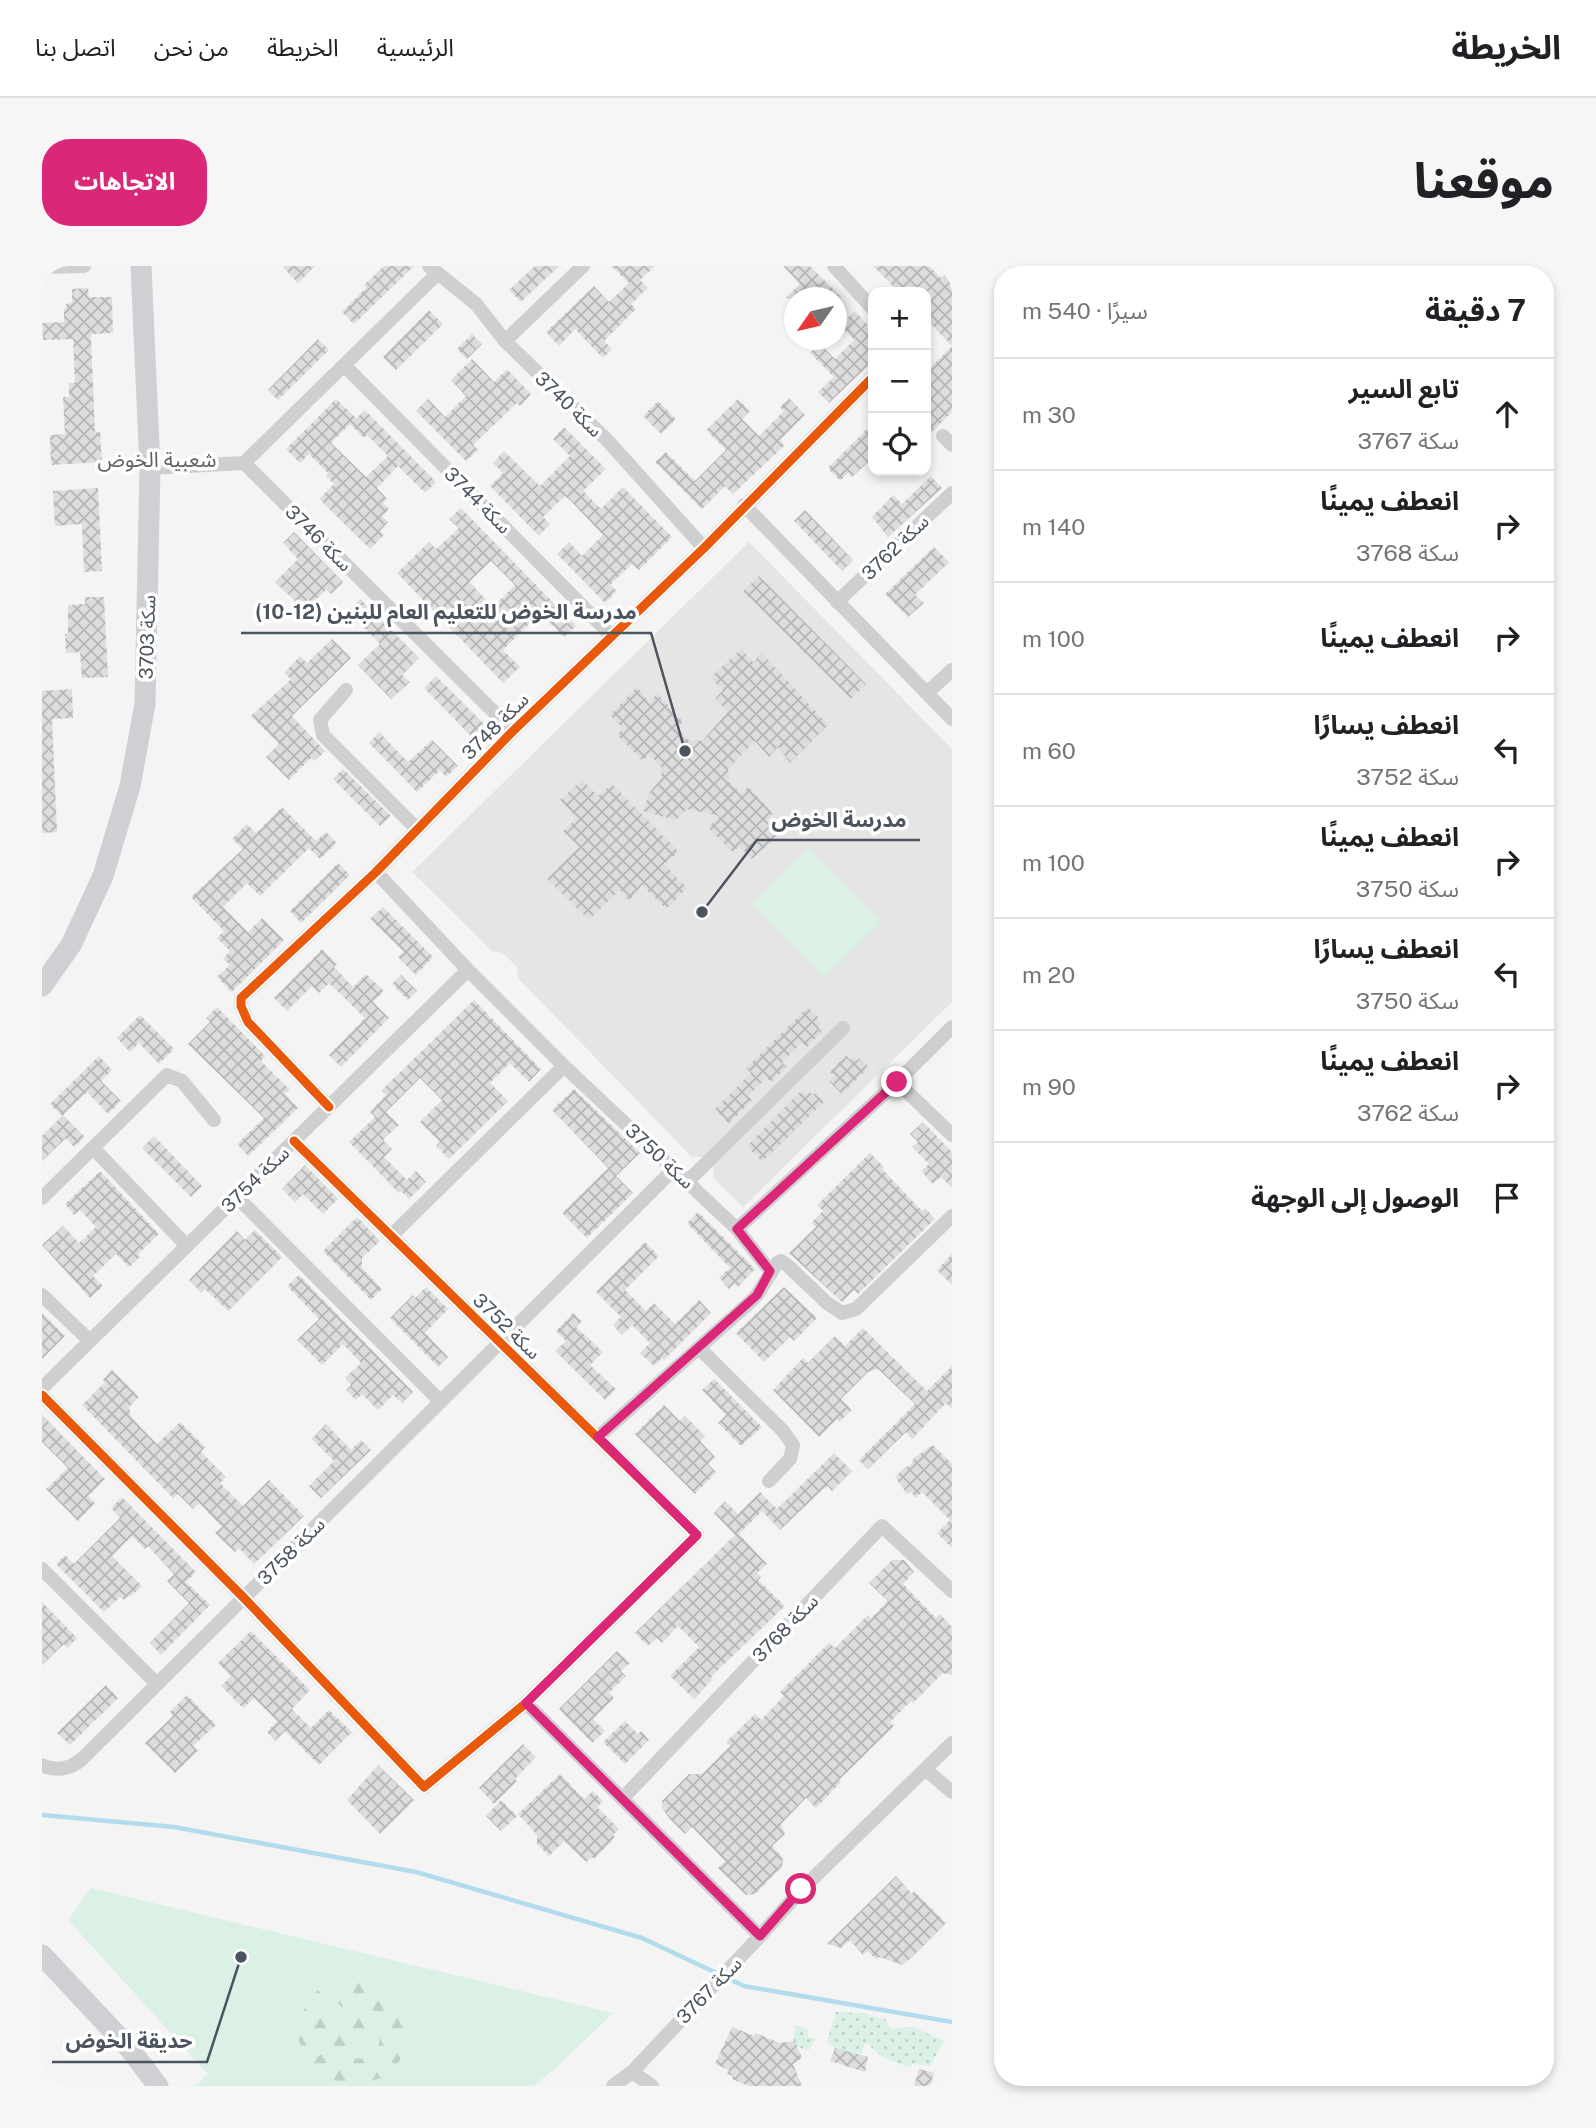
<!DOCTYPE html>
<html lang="ar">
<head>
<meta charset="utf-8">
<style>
  body { margin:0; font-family:"Public Sans","Noto Sans Arabic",sans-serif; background:#f6f6f6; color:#202124; direction:rtl }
  .controls { position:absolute; right:21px; top:21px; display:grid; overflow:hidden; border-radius:14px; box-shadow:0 4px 10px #0003 }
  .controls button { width:63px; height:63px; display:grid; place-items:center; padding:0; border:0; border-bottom:2px solid #e0e0e0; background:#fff; color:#202124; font:35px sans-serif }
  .compass { position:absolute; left:742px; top:21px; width:63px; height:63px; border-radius:50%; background:#fff; box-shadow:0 4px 10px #0003; rotate:236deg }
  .stop { position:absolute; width:21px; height:21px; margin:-16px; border:5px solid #db2777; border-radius:50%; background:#fff }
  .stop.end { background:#db2777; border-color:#fff; box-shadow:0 2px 7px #0008 }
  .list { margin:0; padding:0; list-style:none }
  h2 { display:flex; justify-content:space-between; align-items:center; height:91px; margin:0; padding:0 28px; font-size:30px }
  h2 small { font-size:23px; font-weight:400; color:#757577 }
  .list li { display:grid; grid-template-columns:46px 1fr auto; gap:21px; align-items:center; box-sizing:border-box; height:112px; padding:0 28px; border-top:2px solid #e0e0e0 }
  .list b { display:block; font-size:26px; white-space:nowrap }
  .list p { margin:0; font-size:23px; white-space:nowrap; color:#757577 }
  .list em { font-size:23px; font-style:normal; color:#757577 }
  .icon { flex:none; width:38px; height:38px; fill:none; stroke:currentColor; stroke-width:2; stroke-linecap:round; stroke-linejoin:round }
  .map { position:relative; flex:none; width:910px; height:1820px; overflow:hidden; direction:ltr; border-radius:28px }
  header { display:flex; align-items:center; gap:42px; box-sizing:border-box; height:98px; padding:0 35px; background:#fff; border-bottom:2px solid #e0e0e0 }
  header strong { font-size:33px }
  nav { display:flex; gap:38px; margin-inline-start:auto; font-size:24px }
  .intro { display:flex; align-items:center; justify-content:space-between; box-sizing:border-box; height:168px; padding:0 42px }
  h1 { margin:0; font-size:49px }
  .button { padding:18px 32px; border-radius:28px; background:#db2777; color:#fff; font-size:24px; font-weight:700 }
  main { display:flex; gap:42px; padding:0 42px }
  aside { flex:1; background:#fff; border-radius:28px; box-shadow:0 4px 10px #0003 }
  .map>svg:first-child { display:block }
</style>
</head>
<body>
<header>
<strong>الخريطة</strong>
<nav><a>الرئيسية</a><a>الخريطة</a><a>من نحن</a><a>اتصل بنا</a></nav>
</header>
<div class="intro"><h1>موقعنا</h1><a class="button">الاتجاهات</a></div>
<main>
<aside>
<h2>7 دقيقة<small>سيرًا · 540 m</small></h2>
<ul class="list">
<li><svg class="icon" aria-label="ahead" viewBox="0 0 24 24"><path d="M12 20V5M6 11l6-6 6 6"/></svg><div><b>تابع السير</b><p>سكة 3767</p></div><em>30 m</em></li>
<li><svg class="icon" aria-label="right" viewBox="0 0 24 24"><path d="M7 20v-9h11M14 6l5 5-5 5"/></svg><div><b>انعطف يمينًا</b><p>سكة 3768</p></div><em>140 m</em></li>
<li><svg class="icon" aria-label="right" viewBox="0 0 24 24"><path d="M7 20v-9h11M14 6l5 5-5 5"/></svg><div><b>انعطف يمينًا</b></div><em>100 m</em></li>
<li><svg class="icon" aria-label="left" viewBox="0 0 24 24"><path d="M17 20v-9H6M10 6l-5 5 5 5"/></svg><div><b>انعطف يسارًا</b><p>سكة 3752</p></div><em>60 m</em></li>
<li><svg class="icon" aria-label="right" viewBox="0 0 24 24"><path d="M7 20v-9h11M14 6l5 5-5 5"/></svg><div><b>انعطف يمينًا</b><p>سكة 3750</p></div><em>100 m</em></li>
<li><svg class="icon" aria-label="left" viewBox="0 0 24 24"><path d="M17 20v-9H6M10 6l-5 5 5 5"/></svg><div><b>انعطف يسارًا</b><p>سكة 3750</p></div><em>20 m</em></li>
<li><svg class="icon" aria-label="right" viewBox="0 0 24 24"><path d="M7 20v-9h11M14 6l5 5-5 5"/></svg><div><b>انعطف يمينًا</b><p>سكة 3762</p></div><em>90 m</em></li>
<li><svg class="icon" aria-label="arrive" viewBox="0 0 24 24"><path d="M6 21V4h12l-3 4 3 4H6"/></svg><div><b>الوصول إلى الوجهة</b></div></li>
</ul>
</aside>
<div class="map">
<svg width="910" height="1820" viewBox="0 0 910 1820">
  <defs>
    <pattern id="forest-firs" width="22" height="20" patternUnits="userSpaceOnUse" patternTransform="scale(1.75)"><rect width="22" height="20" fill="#dbf1e5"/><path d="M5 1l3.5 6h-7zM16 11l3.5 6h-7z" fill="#bdd1c7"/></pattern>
    <pattern id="garden-dots" width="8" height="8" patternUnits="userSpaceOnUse" patternTransform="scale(1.75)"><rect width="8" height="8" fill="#dbf1e5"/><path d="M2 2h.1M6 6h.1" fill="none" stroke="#bdd1c7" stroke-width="1.8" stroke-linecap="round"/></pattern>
    <pattern id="building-cross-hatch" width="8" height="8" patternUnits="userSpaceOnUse" patternTransform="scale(1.75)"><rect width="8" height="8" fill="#ddddde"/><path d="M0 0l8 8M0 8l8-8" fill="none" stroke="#b5b6b7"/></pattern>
  </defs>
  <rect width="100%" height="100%" fill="#f4f4f4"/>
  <!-- education -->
  <path fill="#e6e5e5" d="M707 276 910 483V736L701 941 671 912 672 902 660 891H650L476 712 475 701 461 687 450 685 370 606Z"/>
  <!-- green -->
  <path fill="#dbf1e5" d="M767 582 839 656 782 711 710 639Z
    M49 1622 571 1747 512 1804 491 1820H153L166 1808 26 1654Z"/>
  <!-- forest -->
  <path fill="url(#forest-firs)" d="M301 1711C325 1713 344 1719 356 1741L336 1751C322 1739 317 1732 299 1741L283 1716Z
    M276 1724 291 1744 284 1761V1773L263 1784C246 1770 263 1736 276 1724Z
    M287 1766a23 23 0 1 1 46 0a23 23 0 1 1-46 0Z
    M359 1745C370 1768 363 1794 345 1811L329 1790 337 1779 339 1759Z
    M290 1785 305 1793 325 1792 339 1812C312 1820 286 1820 267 1797L270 1792Z"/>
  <!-- garden -->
  <path fill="url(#garden-dots)" d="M794 1746 820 1747 843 1753 849 1763 871 1761 902 1775 888 1800 870 1798V1801C852 1797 837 1792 826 1777L823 1778 819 1789 793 1782 785 1775Z
    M754 1759 766 1763V1771L774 1773 766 1785 755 1780 751 1774Z"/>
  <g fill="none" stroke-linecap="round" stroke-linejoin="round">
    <!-- stream -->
    <path stroke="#b2dbec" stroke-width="4.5" d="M0 1549 132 1561 374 1606 600 1672 702 1720 910 1756"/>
  </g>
  <!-- building -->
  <path fill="url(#building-cross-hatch)" fill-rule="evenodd" d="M240 0H273L256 17Z
    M342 0H372L312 58 300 46 324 22 322 19Z
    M493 0H517L479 36 467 24Z
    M569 0H613L598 14 606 22 589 38 594 43 562 75 570 83 561 92 533 63 517 80 504 66 552 20 567 36 587 17Z
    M741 0H768L800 32H744L758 18Z
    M831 0H887L899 12 910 2V146L884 172V106L910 80 884 53V26H857Z
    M46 22 47 31H70L71 67 49 68V71L53 167 58 166 60 196 9 199 8 169 23 168 21 131H27V117H33L31 73 1 74 0 57 22 56V42H24V38L30 37V23Z
    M387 44 401 58 354 104 341 91Z
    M813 45 831 65V95L787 137 776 126 792 111 768 87 778 78 793 93 812 74 798 59Z
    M430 68 440 78 425 93 415 83Z
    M276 73 287 84 236 134 226 124Z
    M430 93 452 116 465 103 489 128 478 140 475 137 431 179 436 184 424 195 374 145 386 133 403 151 424 130 409 114Z
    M747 132 763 149 738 174 743 179 691 228 683 220 660 243 613 196 624 186 653 215 684 184 664 164 696 133 708 145 700 153 717 170 742 145 738 141Z
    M294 133 314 152 289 177 324 211 346 190 325 169 322 172 308 158 323 144 394 216 383 227 356 200 335 222 345 233 341 237 347 243 340 250 346 256 338 265 342 269 328 283 277 233 292 218 284 210 286 207 267 188 258 197 244 183Z
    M616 135 634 153 619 168 601 150Z
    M831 157V203L825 197 810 211 806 207 798 215 786 202Z
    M522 161 564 203 541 225 559 243 581 221 630 271 597 304 590 298 568 319 575 325 563 337 515 288 527 276 540 290 561 269 529 235 523 230 501 251 508 258 497 270 448 220 461 207 451 197 462 185 498 220 528 190 511 173Z
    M889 210 900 222 846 271 830 251 851 229 860 238Z
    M56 222 60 305 42 306 40 258 13 260 11 225Z
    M419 242 534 360 522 371 498 347 461 384 478 401 461 417 355 307 387 276 394 283 417 262 407 253ZM449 295 473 319 451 341 427 316Z
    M763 244 811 294 800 305 752 255Z
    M252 266 301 316 289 328 284 324 265 342 256 333 253 335 233 316 256 293 241 277Z
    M892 281 907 296 873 329 882 337 866 351 843 328Z
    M717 310 824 418 809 433 701 325Z
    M43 331H62L66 411 40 412 38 386 24 387 23 368H26V339L43 338Z
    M318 333 377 392 360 409 368 416 349 433 316 399 338 378 306 345Z
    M290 373 309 392 250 450 283 485 273 495 269 492 247 514 224 491 237 478 209 450 249 413 242 407 258 390 265 397Z
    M699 383 711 396 720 387 786 459 748 497 736 481 727 491 713 475 686 503 687 516 700 528 706 520 731 548 724 554 738 568 710 593 697 580 691 587 666 561 678 550 645 543 634 554 601 545 608 526 619 513 620 502 607 488 601 495 575 469 581 462 568 449 595 421 608 437 615 427 641 456 634 462 647 474 660 475 686 446 673 433 681 424 668 412Z
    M394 410 443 459 431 472 382 422Z
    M30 423 31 452 10 453 15 566 0 567V425Z
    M337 466 366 496 390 474 416 500 404 511 398 504 375 526 327 477Z
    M301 503 349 550 338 560 291 513Z
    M540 514 556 530 570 518 637 586 622 598 645 622 624 643 600 619 587 635 578 624 547 654 505 613 537 581 521 565 535 552 518 534Z
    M240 541 274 575 284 566 295 577 278 593 267 582 218 630 205 617 181 641 206 666 220 652 242 674 190 726 175 711 188 699 181 693 188 685 175 672 182 665 149 631 201 583 190 573 205 558 214 567Z
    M296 597 308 609 259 657 248 645Z
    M341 641 391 691 374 709 356 691 362 686 328 653Z
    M280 683 295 698 292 701 311 721 324 708 342 725 331 736 347 752 299 801 287 789 323 752 287 717 277 727 270 720 245 745 232 732Z
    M359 709 375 725 366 734 350 718Z
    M432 734 499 803 487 816 468 797 448 817 466 835 407 893 394 880 398 876 378 856 400 834 378 812 344 846 357 859 341 874 350 883 342 891 365 914 374 905 384 916 367 933 359 925 357 927 307 876 333 851 328 846 344 829 339 825Z
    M175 741 223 790 219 795 248 824 243 828 256 842 206 890 195 878 222 852 146 778 168 756 164 752Z
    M766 741 777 752 775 753 780 757 776 761 780 766 765 781 760 776 740 796 745 801 729 816 724 812 706 830 710 834 687 858 673 843 709 807 704 802Z
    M98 749 132 783 117 798 97 777 88 786 75 772Z
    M804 789 808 794 812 791 815 794 818 792 827 801 800 828 787 815 792 810 788 806Z
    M57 790 70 804 59 815 79 835 66 848 45 826 20 850 8 838Z
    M532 823 598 887 574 910 510 844Z
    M759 825 764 829 767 826 771 829 773 827 782 836 720 896 705 880Z
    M21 849 43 871 32 881 24 872 0 895V870Z
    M881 856 910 886V922L899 911 891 918 879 905 887 898 870 881 876 876 868 868Z
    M112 870 160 920 149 931 100 882Z
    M828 887 842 901 840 903 880 945 883 942 893 953 816 1028 812 1024 800 1036 747 987 774 961 769 957 781 945 775 939Z
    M263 899 296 933 281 948 261 928 253 936 240 923Z
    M566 902 591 927 545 972 520 947Z
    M58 905 117 968 96 988 98 991 87 1001 74 988 51 1010 61 1020 48 1032 0 979 21 960 37 977 54 961 38 944 32 949 23 938Z
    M656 946 713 1003 696 1021 692 1018 687 1023 677 1011 688 1002 645 957Z
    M315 951 338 975 320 992V1002L340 1023 329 1034 281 985Z
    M213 964 240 991 186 1045 163 1023 160 1027 147 1014 195 965 203 974Z
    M603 976 617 990 583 1024 604 1045 612 1037 633 1058 657 1034 669 1047 622 1094 620 1092 612 1100 598 1087 608 1077 590 1059 580 1069 571 1059 579 1051 554 1026Z
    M910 988V1019L895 1004Z
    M257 1009 371 1126 360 1137 351 1129 336 1144 320 1128 314 1134 304 1124 309 1119 303 1112 319 1097 301 1078 280 1099 255 1074 277 1053 245 1020Z
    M384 1021 406 1043 383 1067 406 1091 396 1101 348 1052 371 1029 373 1032Z
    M742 1021 775 1052 752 1075 748 1071 722 1096 694 1067Z
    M0 1047 23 1070 0 1093Z
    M531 1047 540 1055 534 1061 561 1086 548 1099 574 1123 563 1134 513 1085 524 1075 514 1065Z
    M821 1062 885 1125 910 1100V1143L904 1137 870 1173 864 1166 826 1203 817 1194 873 1138 836 1103 826 1106 799 1133 810 1144 797 1156 795 1153 777 1171 731 1124 761 1092 766 1097 793 1070 803 1080Z
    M70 1104 97 1131 87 1141 89 1151 115 1178 138 1156 163 1181 159 1186 184 1211 178 1217 201 1240 227 1214 262 1250 212 1298 197 1282 193 1286 173 1267 180 1261 157 1237 151 1243 136 1228 131 1232 40 1139 63 1116 61 1114Z
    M672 1113 720 1161 699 1180 676 1157 684 1149 660 1124Z
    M622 1139 638 1155 643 1150 663 1170 658 1175 673 1191 666 1198 674 1206 653 1228 593 1168Z
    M0 1149 63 1213 46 1230 53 1237 36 1255 4 1223 26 1202 0 1176Z
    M284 1158 309 1184 319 1174 329 1184 279 1232 267 1220 292 1195 270 1173Z
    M891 1179 910 1198V1282L895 1267 908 1254 880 1226 874 1232 869 1226 865 1228 853 1211 862 1202 869 1199 872 1192Z
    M792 1187 810 1205 790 1225 786 1220 778 1226 738 1264 720 1245 697 1268 725 1298 715 1307 719 1311 716 1314 743 1340 675 1405 668 1413 670 1414 652 1433 628 1410 657 1381 636 1360 620 1377 615 1372 606 1380 593 1367 693 1269 672 1247 683 1235 696 1248 718 1226 735 1243Z
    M80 1231 154 1306 144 1316 168 1339 119 1389 108 1377 147 1337 125 1315 132 1308 106 1280 103 1283 90 1270 70 1290 100 1320 88 1331 87 1329 82 1334 78 1331 62 1346 14 1298 23 1289 32 1298 78 1252 69 1242Z
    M850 1294H862L872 1306 861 1318 894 1352 898 1348 910 1361V1409L901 1407 871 1437 869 1435 848 1456 852 1460 797 1514 799 1516 774 1542 764 1532 739 1558 743 1568 730 1580 741 1592 740 1601 713 1628 704 1629 676 1602 683 1595 650 1561 643 1568 628 1553 620 1542V1535L647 1508H660L688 1480 684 1476 713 1448 719 1454 742 1430 738 1426 787 1377 793 1382 826 1349 829 1352 846 1335 827 1317Z
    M0 1336 35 1372 25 1382 22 1378 0 1399Z
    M209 1365 268 1424 250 1443 269 1462 287 1444 310 1466 277 1499 243 1465 233 1475 225 1466 235 1455 212 1432 201 1442 179 1420 189 1410 176 1397Z
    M575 1385 588 1397 579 1405 584 1410 567 1427 572 1432 551 1453 563 1465 550 1477 517 1443Z
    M64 1419 76 1432 28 1479 15 1467Z
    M145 1429 174 1459 151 1480 156 1485 133 1507 103 1477 131 1450 128 1446Z
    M583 1455 596 1468 599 1465 607 1474 583 1498 561 1476Z
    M481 1478 494 1491 473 1513 475 1515 452 1538 437 1522Z
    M336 1499 372 1534 338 1568 305 1534Z
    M518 1508 542 1533 551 1525 561 1535 555 1541 577 1563 571 1569 573 1571 565 1580 552 1593 550 1591 544 1596 522 1575 507 1590 495 1578V1569L476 1548Z
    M459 1534 475 1550 459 1565 444 1550Z
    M854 1610 870 1628 872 1625 904 1657 871 1690 861 1699 837 1691 834 1693 825 1685 821 1689 808 1674 799 1682 785 1678Z
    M690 1761 712 1770 713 1767 738 1777 753 1775 760 1792 751 1798 760 1820H707L690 1813 691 1810 685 1808 687 1804 673 1798Z
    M793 1782 826 1791 823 1806 788 1795Z
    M877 1803 892 1807 888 1820H872Z"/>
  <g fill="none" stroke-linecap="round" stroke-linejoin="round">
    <!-- street -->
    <path stroke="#cecfd1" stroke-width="14" d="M387 0 434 38 463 75 566 175 662 282
      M792 0 831 43
      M0 1 42 0
      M463 75 541 0
      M302 99 570 370
      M901 170 910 179
      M202 197 471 465
      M108 202 202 197 395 8
      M702 239 910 453
      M795 336 910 227
      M304 424 278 454 281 469 375 563
      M885 427 910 404
      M334 606 426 704 522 800 695 963 728 1005
      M855 816 910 869
      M287 841 206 756 199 740V732L334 606 471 465 662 282 831 111
      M52 883 145 980
      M646 915 801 762
      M195 931 398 1135
      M0 932 125 809 140 815 172 854
      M695 963 855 816 910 761
      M349 970 522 800
      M0 1029 48 1075
      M657 1082 741 1165 751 1179 748 1193 727 1215
      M0 1122 426 704
      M0 1129 202 1332 382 1521 484 1437 655 1269 252 875
      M556 1171 706 1038 715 1029 735 997 739 995 745 999 785 1037 800 1047 814 1043 910 950
      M0 1303 115 1418
      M484 1437 718 1670
      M0 1499C14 1506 28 1503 40 1493L632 903
      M884 1504 910 1526
      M581 1532 840 1260 910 1325
      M590 1806 610 1820
      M571 1820 590 1806 718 1670 759 1624 910 1477"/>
    <!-- secondary -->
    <path stroke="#ced0d3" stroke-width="21" d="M0 720 29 679 61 610 88 520 103 438 108 202 99 0
      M0 1689 88 1783 116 1820"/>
    <!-- cycleway casing -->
    <g stroke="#fff" stroke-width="13">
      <path id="cycleway" d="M287 841 206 756 199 740V732L334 606 471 465 662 282 831 111
        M0 1129 202 1332 382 1521 484 1437 655 1269 252 875"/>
    </g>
    <!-- cycleway -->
    <use href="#cycleway" stroke="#e8590c" stroke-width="9"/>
  </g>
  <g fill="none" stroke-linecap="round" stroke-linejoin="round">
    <!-- route -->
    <path stroke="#db2777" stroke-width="9" d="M759 1623 718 1670 484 1437 655 1269 556 1171 715 1029 728 1005 695 963 855 816"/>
  </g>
  <g text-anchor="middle" stroke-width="7" stroke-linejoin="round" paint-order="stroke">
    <!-- street labels -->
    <g font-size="19" fill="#4b545f" stroke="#fff">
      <text transform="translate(527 138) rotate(44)" y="7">سكة 3740</text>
      <text transform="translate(436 234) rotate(45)" y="7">سكة 3744</text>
      <text transform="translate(277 272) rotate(45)" y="7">سكة 3746</text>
      <text transform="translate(853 281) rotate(-44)" y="7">سكة 3762</text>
      <text transform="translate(105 371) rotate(-88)" y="7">سكة 3703</text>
      <text transform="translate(453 460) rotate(-45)" y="7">سكة 3748</text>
      <text transform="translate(618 890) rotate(43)" y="7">سكة 3750</text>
      <text transform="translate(213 913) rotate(-44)" y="7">سكة 3754</text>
      <text transform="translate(465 1060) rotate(44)" y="7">سكة 3752</text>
      <text transform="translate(249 1285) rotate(-45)" y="7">سكة 3758</text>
      <text transform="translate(743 1362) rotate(-46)" y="7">سكة 3768</text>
      <text transform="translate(667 1724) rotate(-46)" y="7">سكة 3767</text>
    </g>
    <!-- neighbourhood labels -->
    <g font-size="21" fill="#606267" stroke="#fff">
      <text x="115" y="201">شعبية الخوض</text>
    </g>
  </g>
  <!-- callouts -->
  <path fill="none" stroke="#4b545f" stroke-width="2.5" d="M643 485L609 367H199M660 646L715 574H878M199 1691L165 1796H10"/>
  <g fill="#4b545f" stroke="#fff" stroke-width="2.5">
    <circle cx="643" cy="485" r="7"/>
    <circle cx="660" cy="646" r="7"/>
    <circle cx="199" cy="1691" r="7"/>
  </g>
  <g font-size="21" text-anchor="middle" font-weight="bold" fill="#4b545f" stroke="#fff" stroke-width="7" stroke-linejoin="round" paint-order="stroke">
    <text x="404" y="353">مدرسة الخوض للتعليم العام للبنين (12-10)</text>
    <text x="797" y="561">مدرسة الخوض</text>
    <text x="87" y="1782">حديقة الخوض</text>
  </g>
</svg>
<div class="controls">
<button>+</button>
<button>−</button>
<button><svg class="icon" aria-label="locate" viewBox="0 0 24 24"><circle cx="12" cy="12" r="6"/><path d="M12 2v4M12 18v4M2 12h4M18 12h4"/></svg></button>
</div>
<svg class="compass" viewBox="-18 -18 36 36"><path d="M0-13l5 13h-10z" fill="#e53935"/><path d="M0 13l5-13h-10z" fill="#757577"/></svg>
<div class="stop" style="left:759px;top:1623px"></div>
<div class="stop end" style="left:855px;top:816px"></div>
</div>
</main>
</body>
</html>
